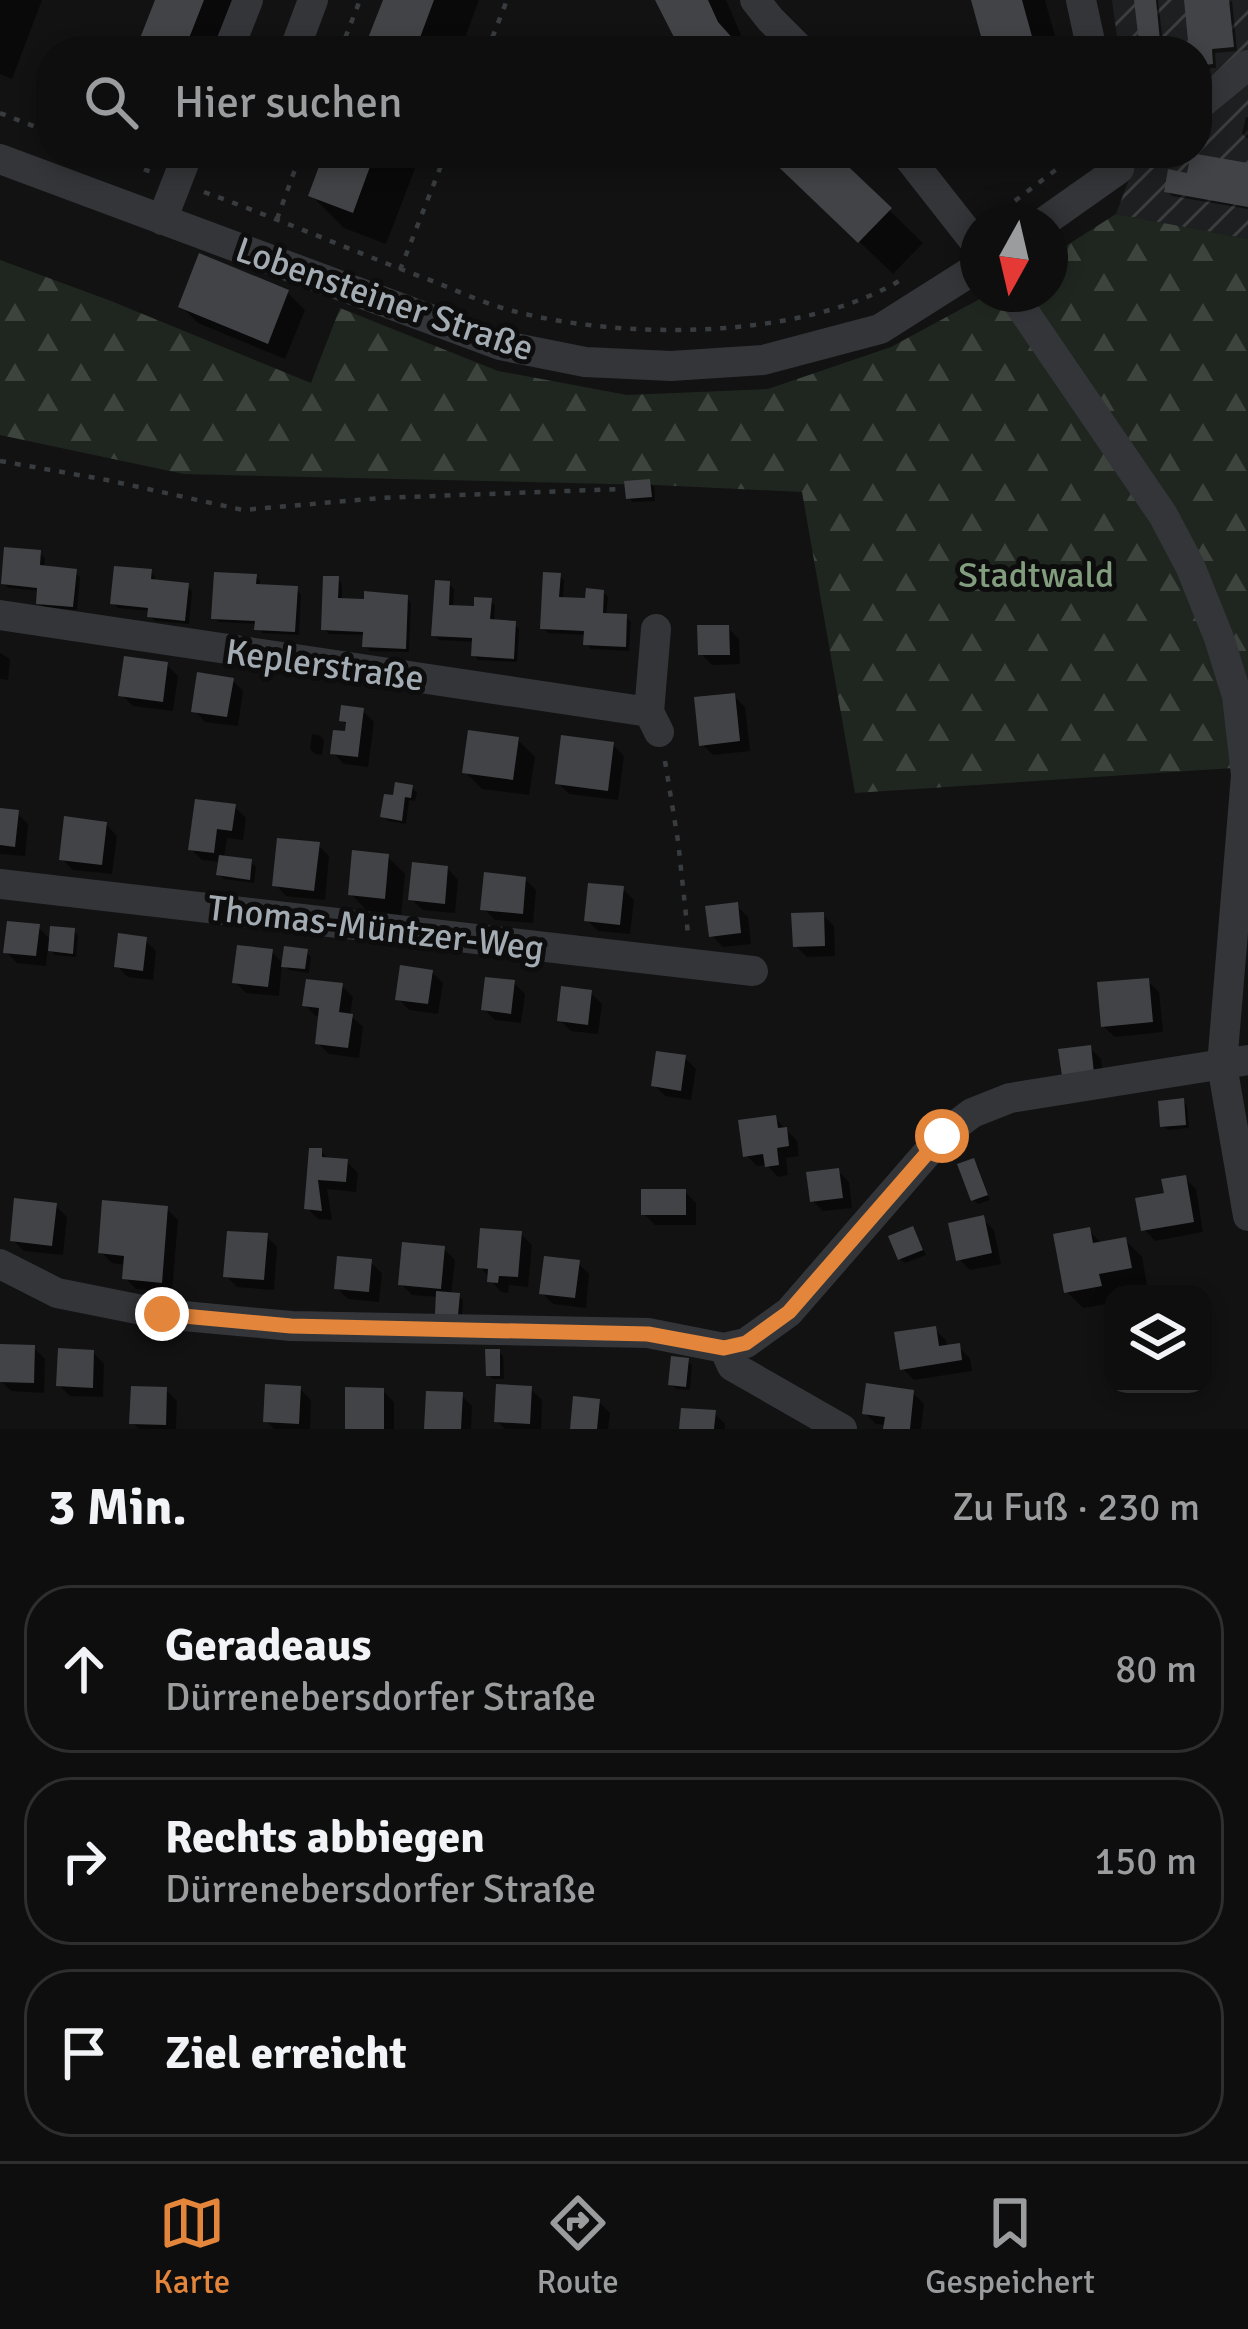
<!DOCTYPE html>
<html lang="de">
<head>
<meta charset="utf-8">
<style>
  body { margin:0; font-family:Signika,sans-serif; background:#1c1c1c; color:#f1f3f6 }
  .controls { position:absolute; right:36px; bottom:36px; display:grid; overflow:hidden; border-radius:24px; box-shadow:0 6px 18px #0003 }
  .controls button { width:108px; height:108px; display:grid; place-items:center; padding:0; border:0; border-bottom:3px solid #2e2e2e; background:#0e0e0e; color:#f1f3f6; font:60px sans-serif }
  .compass { position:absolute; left:960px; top:204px; width:108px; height:108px; border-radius:50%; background:#0e0e0e; box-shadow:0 6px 18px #0003; rotate:188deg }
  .stop { position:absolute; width:36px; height:36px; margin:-27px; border:9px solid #e3853a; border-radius:50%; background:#fff }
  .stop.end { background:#e3853a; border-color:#fff; box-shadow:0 3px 12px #0008 }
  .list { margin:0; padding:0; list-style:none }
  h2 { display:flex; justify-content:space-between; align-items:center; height:156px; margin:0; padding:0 48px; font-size:51px }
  h2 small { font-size:39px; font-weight:400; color:#9b9c9e }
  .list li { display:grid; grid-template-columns:78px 1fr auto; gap:36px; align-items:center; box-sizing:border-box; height:168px; margin:0 24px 24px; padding:0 24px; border:3px solid #2e2e2e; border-radius:48px }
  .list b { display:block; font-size:45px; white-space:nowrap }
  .list p { margin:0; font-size:39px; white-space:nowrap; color:#9b9c9e }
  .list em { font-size:39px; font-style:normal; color:#9b9c9e }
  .icon { flex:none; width:66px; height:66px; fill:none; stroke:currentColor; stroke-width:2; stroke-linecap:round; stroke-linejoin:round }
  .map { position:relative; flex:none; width:1248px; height:1429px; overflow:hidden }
  .search { position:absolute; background:#0e0e0e; box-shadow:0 6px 18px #0003; left:36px; right:36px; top:36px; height:132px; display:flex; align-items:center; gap:30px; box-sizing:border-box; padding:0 42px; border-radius:48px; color:#9b9c9e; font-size:45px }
  .sheet { height:732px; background:#0e0e0e }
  nav { display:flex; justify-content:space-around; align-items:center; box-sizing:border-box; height:168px; border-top:3px solid #2e2e2e; background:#0e0e0e; font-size:33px; color:#9b9c9e }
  nav a { display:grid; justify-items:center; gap:6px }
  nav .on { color:#e3853a }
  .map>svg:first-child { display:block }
</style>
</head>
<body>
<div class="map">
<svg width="1248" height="1429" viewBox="0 0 1248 1429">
  <defs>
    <pattern id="industrial-furrows" width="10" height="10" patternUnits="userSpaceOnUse" patternTransform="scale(3)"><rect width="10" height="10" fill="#1e1f20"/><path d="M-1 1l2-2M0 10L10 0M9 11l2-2" fill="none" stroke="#3c3d3e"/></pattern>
    <pattern id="forest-firs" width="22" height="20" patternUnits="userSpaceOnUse" patternTransform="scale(3)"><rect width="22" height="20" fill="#1f261f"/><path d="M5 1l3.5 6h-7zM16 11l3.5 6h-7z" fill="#3d433d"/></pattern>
  </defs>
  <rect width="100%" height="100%" fill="#121213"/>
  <!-- industrial -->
  <path fill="url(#industrial-furrows)" d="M1112 0H1248V239L1116 214 1133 169 1131 153H1197V51H1119Z"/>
  <!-- forest -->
  <path fill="url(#forest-firs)" d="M1116 214 1248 239V767L855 793 802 492 656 485 184 474 0 435V260L111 301 311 383 340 308 498 371 627 395 768 389 891 347 989 294H1050V256Z"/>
  <!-- shadow -->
  <path fill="#0007" d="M0 0H42L12 79 0 74Z
    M158 0H249L229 51H139Z
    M386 0H479L460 51H367Z
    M658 0H726L748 51H685Z
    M974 0H1045L1059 51H989Z
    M1137 0H1158L1164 51H1143Z
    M1187 0H1232L1237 51 1215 53 1216 68 1197 69V51H1192Z
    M1246 117H1248V139L1242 134Z
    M144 153H190L184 169Z
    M327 153H421L386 244 344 228 311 195Z
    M767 153H830L923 243 893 274Z
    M1248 166V209L1172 196 1167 191 1190 176Z
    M288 293 305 310 285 359 198 323 181 306Z
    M649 482 654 487 655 501 633 502 629 498Z
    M40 553 45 558 44 569 75 572 80 577 77 610 44 607 39 603 40 591 8 588 4 583Z
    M151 572 155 577V583L187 586 192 591 189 624 155 621 150 616 151 611 118 608 113 603Z
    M559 575 564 580 563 600 588 601 603 592 608 597 606 616 626 617 631 622 629 651 591 649 586 644 587 635 548 633 543 628Z
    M256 577 260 581V587L296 589 301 594 299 635 262 633 257 624 219 622 214 618Z
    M338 579 342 584V601L407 598 411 603 409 652 370 651 365 646V635L329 634 324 629Z
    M449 584 454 589 453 608 476 609 490 601 495 605 494 622 514 624 519 629 517 662 478 660 474 655 475 642 439 640 434 635Z
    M728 628 739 639 740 664 712 665 701 654Z
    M0 653 10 659 8 680 0 679Z
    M167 665 178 676 173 711 133 706 122 695Z
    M232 680 243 691 238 726 205 722 194 710Z
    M734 696 745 707 750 751 713 755 702 744Z
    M363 711 374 722 368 767 344 764 333 753 347 735 348 726 342 720Z
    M312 734 319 735 324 740 322 755 315 754 310 749Z
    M518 740 535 757 529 795 482 789 465 772Z
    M613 745 624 756 618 800 569 794 558 783Z
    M412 788 417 793 415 801 409 800 406 824 388 821 383 816 395 799Z
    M235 807 246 818 243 840 227 838 224 858 251 862 256 867 254 883 224 879 219 874 221 862 202 860 191 849Z
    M0 811 17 813 28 824 25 856 0 854Z
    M106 824 117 836 112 874 73 870 62 859Z
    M318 845 329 856 325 900 286 896 275 884Z
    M388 857 405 874 401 915 368 912 351 894Z
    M447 868 458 880 455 913 423 910 411 899Z
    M525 879 536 890 533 923 495 920 484 909Z
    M623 889 634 900 630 934 598 931 587 920Z
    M737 906 748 917 751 944 723 947 712 936Z
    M823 915 834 926 835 956 807 957 796 946Z
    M38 927 52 941 74 931 78 936 76 957 55 955 48 947 46 966 17 963 6 952Z
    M145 940 156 951 153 980 128 977 117 966Z
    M272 952 284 965 306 952 311 957 309 973 289 970 282 964 279 996 246 993 235 982Z
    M432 972 443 983 438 1014 409 1010 398 998Z
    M1148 981 1159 992 1163 1032 1115 1037 1103 1026Z
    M514 983 525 994 521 1023 495 1020 484 1009Z
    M342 986 353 997 350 1015 363 1027 359 1058 329 1054 318 1043 321 1016H316L305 1005Z
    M591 993 602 1004 598 1034 571 1031 560 1020Z
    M1090 1048 1101 1059 1104 1083 1076 1086Z
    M685 1058 696 1069 691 1100 665 1096 654 1085Z
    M1183 1101 1187 1106 1189 1128 1168 1130 1163 1126Z
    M775 1118 797 1141 799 1156 786 1158 788 1175 778 1177 767 1165 757 1166 746 1155Z
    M321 1151 330 1161 347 1162 358 1173 356 1192 327 1189 332 1220 318 1219 307 1208Z
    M973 1161 978 1166 990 1200 978 1204 974 1200Z
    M838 1171 849 1182 852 1208 823 1211 812 1200Z
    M1185 1178 1196 1189 1203 1232 1155 1241 1144 1229 1168 1196Z
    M685 1192 696 1203V1225H655L644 1214Z
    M56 1206 67 1217 63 1255 24 1251 13 1240Z
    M167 1209 178 1220 172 1292 136 1289 125 1278 126 1265 112 1263 101 1252Z
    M983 1219 994 1230 1001 1264 970 1270 959 1259Z
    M913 1229 926 1255 905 1263 900 1259Z
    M1089 1230 1102 1244 1125 1240 1142 1257 1147 1285 1115 1291 1113 1303 1083 1308 1066 1291Z
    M521 1234 532 1245 528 1287 509 1285 508 1293 501 1292 480 1267Z
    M266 1236 277 1247 274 1290 237 1287 226 1276Z
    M444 1249 455 1260 451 1295 458 1296 463 1300 462 1319 439 1297 412 1295 401 1284Z
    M370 1262 382 1273 379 1302 348 1299 337 1288Z
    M578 1263 589 1274 586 1308 553 1304 542 1293Z
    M934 1329 946 1340 947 1348 959 1347 970 1358 972 1371 914 1380 903 1369Z
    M34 1348 45 1359 44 1393 11 1391 0 1380Z
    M93 1352 104 1364 103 1397 70 1396 59 1385Z
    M499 1352 503 1356 504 1379H493L489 1375Z
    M687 1361 692 1365 690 1390 676 1389 671 1384Z
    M300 1389 311 1400 310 1429H274L266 1421Z
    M531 1389 542 1400 541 1429H505L497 1421Z
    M166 1390 177 1401 176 1429H139L132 1422Z
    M348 1390 383 1391 394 1402V1429H348Z
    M913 1393 924 1404 921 1429H886V1425L876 1424 865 1413Z
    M461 1395 472 1406 471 1429H429L427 1427Z
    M576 1399 599 1402 610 1413 608 1429H573Z
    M684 1411 714 1413 725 1424V1429H682Z"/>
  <!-- building -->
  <path fill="#414346" d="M155 0H204L184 51H135Z
    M383 0H434L415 51H363Z
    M655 0H708L718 22 744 51H681Z
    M971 0H1022L1036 51H985Z
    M1134 0H1156L1161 51H1140Z
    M1184 0H1229L1234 47 1212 49 1213 64 1197 66V51H1189Z
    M324 153H375L353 213 308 196Z
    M764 153H834L892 208 858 243Z
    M1191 153 1248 163V207L1164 192 1168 169 1187 173Z
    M199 253 289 290 268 344 178 307Z
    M650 479 652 497 626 499 624 481Z
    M4 547 41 550 40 565 77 569 73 607 36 604 37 588 1 584Z
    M114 566 152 569 151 579 189 583 185 621 147 617 148 608 110 604Z
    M214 572 257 574 256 584 298 586 295 632 254 630 255 621 211 619Z
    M543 572 561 573 559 597 585 598 586 588 604 590 603 613 627 614 626 647 583 645 584 631 540 629Z
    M323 576H339L338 598 364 599V591L408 595 406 649 362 647 363 632 321 630Z
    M435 580 450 581 449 605 474 606V597L492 598 490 619 516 621 514 659 471 656 472 638 431 636Z
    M697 625H729L730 655H698Z
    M124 656 168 662 163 702 118 696Z
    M197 672 234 678 227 717 191 712Z
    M735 693 740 741 699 746 694 697Z
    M341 705 364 708 358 757 330 754 333 730 345 731 346 722 339 721Z
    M468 730 519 737 513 780 462 773Z
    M561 735 614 742 608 791 555 784Z
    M395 782 413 785 411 798 405 797 402 821 380 817 384 794 393 795Z
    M195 799 236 804 232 831 217 829 214 853 188 850Z
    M0 808 19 810 15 847 0 845Z
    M64 816 107 822 102 865 59 860Z
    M277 838 320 842 314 891 272 886Z
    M352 850 389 854 385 899 348 895Z
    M219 855 252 859 250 880 216 875Z
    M412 862 448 866 445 904 408 900Z
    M484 872 526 877 523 914 480 910Z
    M588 883 624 886 620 925 584 921Z
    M738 902 741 933 709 937 705 906Z
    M824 912 825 946 793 947 791 913Z
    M7 921 40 924 36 956 3 953Z
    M50 926 75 928 73 954 48 951Z
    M118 933 147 937 143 971 114 967Z
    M237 945 273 949 268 987 232 983Z
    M284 946 308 949 305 969 281 967Z
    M400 965 433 970 428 1004 395 1000Z
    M485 977 515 980 511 1014 481 1010Z
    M1149 978 1153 1022 1101 1027 1097 982Z
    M306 979 343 983 339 1012 353 1014 348 1048 315 1044 319 1008 302 1006Z
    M561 986 592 990 588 1025 557 1021Z
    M1091 1045 1094 1073 1062 1076 1058 1049Z
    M656 1051 686 1055 681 1091 651 1086Z
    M1184 1098 1186 1125 1160 1127 1158 1101Z
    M776 1115 778 1128 787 1127 789 1146 777 1148 779 1165 765 1167 763 1154 743 1157 738 1120Z
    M309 1148H322V1157L348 1159 346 1182 318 1180 322 1211 304 1209Z
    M974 1158 988 1195 971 1201 957 1164Z
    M839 1168 843 1198 810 1202 806 1172Z
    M1186 1175 1194 1222 1141 1231 1135 1198 1164 1193 1161 1179Z
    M641 1189H686V1215H641Z
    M14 1198 57 1203 52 1246 10 1241Z
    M102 1200 168 1206 162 1283 122 1279 124 1256 98 1253Z
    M984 1215 992 1253 956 1261 948 1223Z
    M913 1226 923 1250 898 1260 888 1236Z
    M1090 1227 1093 1243 1126 1237 1132 1268 1099 1274 1102 1286 1064 1293 1053 1234Z
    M480 1228 522 1231 518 1277 499 1276 498 1283 487 1282 488 1269 477 1268Z
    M227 1231 268 1233 264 1280 223 1277Z
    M402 1242 445 1246 441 1289 398 1285Z
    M337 1256 372 1259 369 1292 334 1289Z
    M544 1256 580 1260 575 1298 539 1294Z
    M436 1291 460 1293 458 1316 435 1314Z
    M936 1326 939 1346 960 1343 962 1360 900 1370 894 1332Z
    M0 1344 35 1345 34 1383 0 1382Z
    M58 1348 94 1350 93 1388 56 1386Z
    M485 1349H500V1376H486Z
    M671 1356 689 1358 686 1387 668 1385Z
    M866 1383 914 1390 910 1429H883L885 1417 862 1414Z
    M265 1384 301 1386 299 1424 263 1422Z
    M496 1384 532 1386 530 1424 494 1422Z
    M131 1386 167 1387 166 1425 129 1424Z
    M345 1387 384 1388V1429H345Z
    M426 1391 463 1392 461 1429H424Z
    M573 1396 600 1399 597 1429H570Z
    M681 1408 716 1410 714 1429H679Z"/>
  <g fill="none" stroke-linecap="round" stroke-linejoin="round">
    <!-- path -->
    <path stroke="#393c3f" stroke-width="4.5" stroke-dasharray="6 9" stroke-linecap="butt" d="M340 51 360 0
      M487 51 507 0
      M0 113 51 133
      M102 153 154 173
      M204 192C282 220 357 253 435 282 460 292 486 304 513 311 623 340 799 340 899 281
      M277 219 301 153
      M991 219 1078 153
      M400 270 446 153
      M0 461 107 480 243 510 380 498 621 489
      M665 761 678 841 688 934"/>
    <!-- minor -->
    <path stroke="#333538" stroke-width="30" d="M755 0 770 19 802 51
      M1081 0 1092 51
      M228 51 248 0
      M294 51 313 0
      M1197 107 1248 65
      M905 153 978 246
      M0 159 500 345 585 362 671 366 763 360 880 329 978 267
      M162 220 188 153
      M1044 222 1119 169 1115 153
      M1012 294 1163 515 1190 566 1219 638 1237 696 1246 775 1222 1065 1248 1216
      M0 615 649 712
      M656 629 649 712 659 732
      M0 884 753 971
      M0 1264 57 1293 162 1314 291 1326 648 1333 724 1348 746 1343 789 1312 942 1136 972 1113 1010 1098 1248 1060
      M724 1348 732 1366 842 1429"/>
  </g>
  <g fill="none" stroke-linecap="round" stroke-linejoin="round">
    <!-- route -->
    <path stroke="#e3853a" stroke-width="15" d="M162 1314 291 1326 648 1334 724 1348 746 1343 789 1312 942 1136"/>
  </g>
  <g text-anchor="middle" stroke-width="10" stroke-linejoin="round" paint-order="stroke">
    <!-- street labels -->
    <g font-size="36" fill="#a4acb3" stroke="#0d0d0e">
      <text transform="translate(385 298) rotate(19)" y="13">Lobensteiner Straße</text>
      <text transform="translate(325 664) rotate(8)" y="13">Keplerstraße</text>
      <text transform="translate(376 927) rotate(7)" y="13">Thomas-Müntzer-Weg</text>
    </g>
    <!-- park labels -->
    <g font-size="36" fill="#829d7d" stroke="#0d0d0e">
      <text x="1036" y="587">Stadtwald</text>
    </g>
  </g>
</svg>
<div class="controls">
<button><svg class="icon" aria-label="layers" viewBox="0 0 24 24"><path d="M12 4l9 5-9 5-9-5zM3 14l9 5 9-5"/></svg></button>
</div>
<svg class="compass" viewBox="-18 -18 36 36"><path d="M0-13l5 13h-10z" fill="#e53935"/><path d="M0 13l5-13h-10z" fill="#9b9c9e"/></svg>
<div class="stop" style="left:942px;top:1136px"></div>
<div class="stop end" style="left:162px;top:1314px"></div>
<div class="search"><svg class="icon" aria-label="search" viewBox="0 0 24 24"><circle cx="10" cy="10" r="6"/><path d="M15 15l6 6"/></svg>Hier suchen</div>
</div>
<section class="sheet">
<h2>3 Min.<small>Zu Fuß · 230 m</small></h2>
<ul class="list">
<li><svg class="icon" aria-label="ahead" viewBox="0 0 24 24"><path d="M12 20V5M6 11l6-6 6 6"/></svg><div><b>Geradeaus</b><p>Dürrenebersdorfer Straße</p></div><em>80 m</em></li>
<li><svg class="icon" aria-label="right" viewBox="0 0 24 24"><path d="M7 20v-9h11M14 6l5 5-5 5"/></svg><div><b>Rechts abbiegen</b><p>Dürrenebersdorfer Straße</p></div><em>150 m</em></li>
<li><svg class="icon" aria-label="arrive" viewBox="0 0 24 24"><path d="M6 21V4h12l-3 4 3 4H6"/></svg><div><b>Ziel erreicht</b></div></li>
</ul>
</section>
<nav>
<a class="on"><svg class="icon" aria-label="map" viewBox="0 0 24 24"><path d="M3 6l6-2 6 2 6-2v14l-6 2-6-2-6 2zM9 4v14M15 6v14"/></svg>Karte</a>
<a><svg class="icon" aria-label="directions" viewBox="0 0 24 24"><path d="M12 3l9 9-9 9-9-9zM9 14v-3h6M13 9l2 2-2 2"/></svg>Route</a>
<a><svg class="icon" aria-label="saved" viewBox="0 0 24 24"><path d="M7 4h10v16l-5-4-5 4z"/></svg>Gespeichert</a>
</nav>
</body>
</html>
